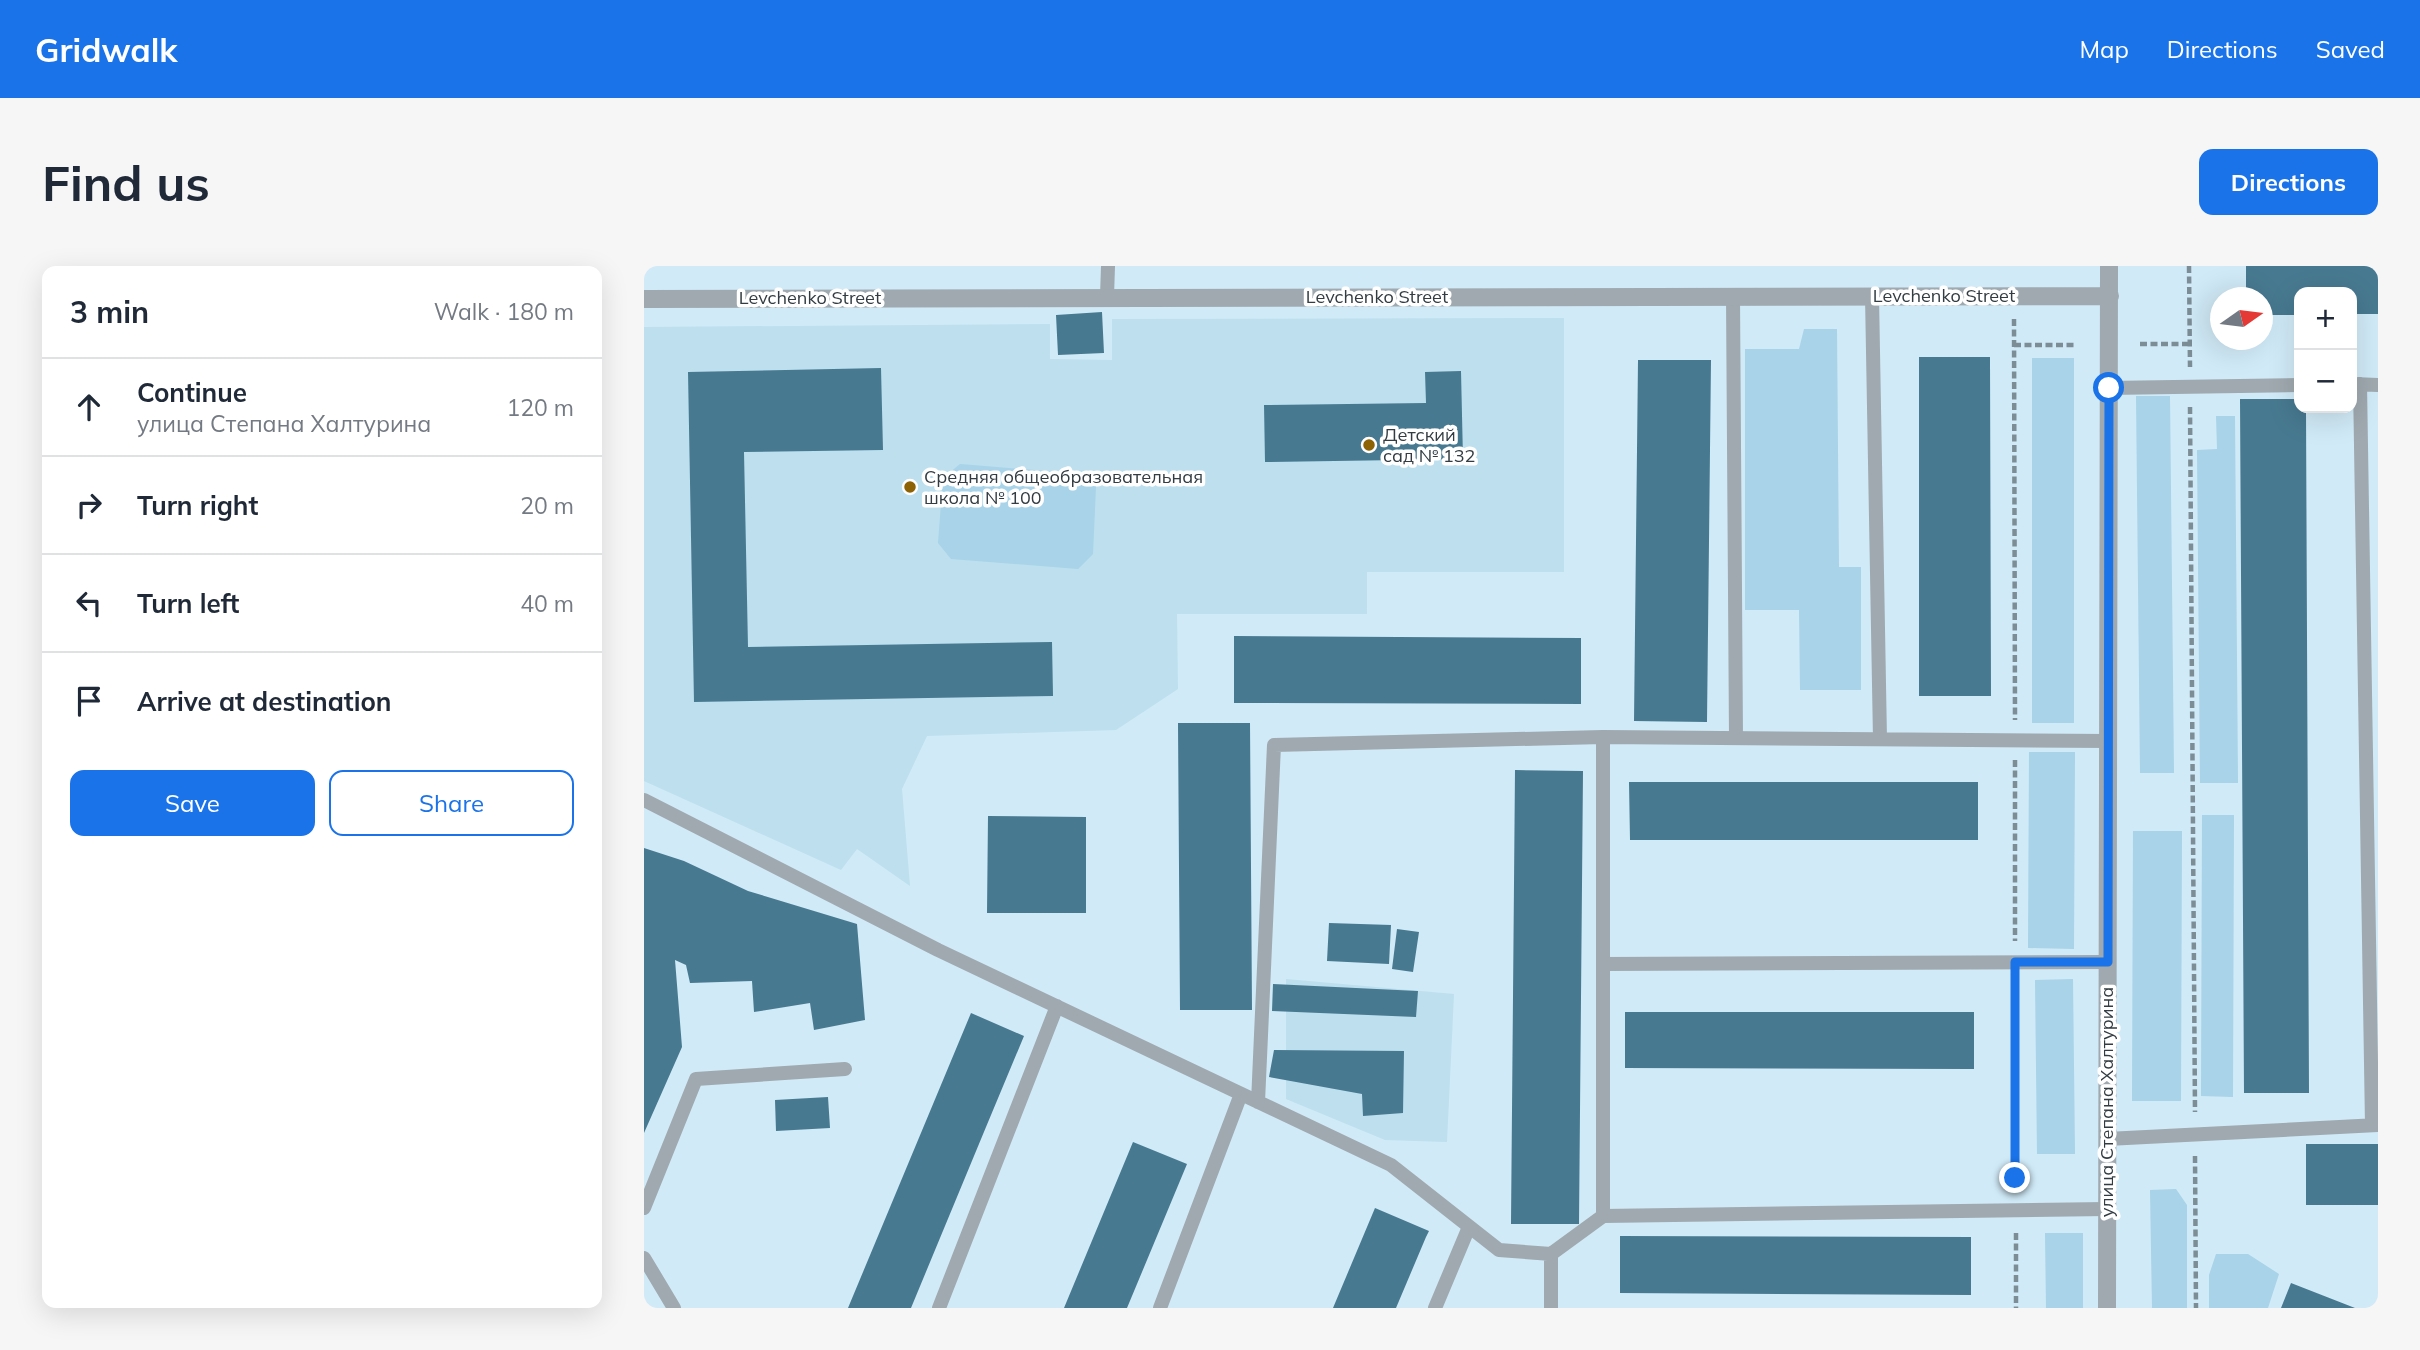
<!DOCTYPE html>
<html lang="en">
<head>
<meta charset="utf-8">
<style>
  body { margin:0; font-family:Mulish,sans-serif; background:#f6f6f7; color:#1f2937 }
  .controls { position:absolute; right:21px; top:21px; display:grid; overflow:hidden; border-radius:14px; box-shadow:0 7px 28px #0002 }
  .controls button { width:63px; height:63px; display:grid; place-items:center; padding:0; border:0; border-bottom:2px solid #e0e1e3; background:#fff; color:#1f2937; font:35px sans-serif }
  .compass { position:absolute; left:1566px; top:21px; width:63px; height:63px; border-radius:50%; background:#fff; box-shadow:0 7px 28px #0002; rotate:76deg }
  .stop { position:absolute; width:21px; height:21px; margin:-16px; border:5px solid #1a73e8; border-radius:50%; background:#fff }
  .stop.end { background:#1a73e8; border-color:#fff; box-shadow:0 2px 7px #0008 }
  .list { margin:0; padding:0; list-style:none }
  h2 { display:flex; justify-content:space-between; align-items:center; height:91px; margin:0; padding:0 28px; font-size:30px }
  h2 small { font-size:23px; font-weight:400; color:#747a83 }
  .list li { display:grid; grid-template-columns:46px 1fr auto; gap:21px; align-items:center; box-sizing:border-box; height:98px; padding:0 28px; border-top:2px solid #e0e1e3 }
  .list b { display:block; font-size:26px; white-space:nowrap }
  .list p { margin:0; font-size:23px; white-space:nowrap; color:#747a83 }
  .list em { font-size:23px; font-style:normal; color:#747a83 }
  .actions { display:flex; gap:14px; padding:21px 28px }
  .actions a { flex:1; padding:16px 0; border:2px solid #1a73e8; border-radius:14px; text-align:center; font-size:24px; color:#1a73e8 }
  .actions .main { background:#1a73e8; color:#fff }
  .icon { flex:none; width:38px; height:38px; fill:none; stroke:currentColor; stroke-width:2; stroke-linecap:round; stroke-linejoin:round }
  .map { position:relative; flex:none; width:1734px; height:1042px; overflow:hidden; border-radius:14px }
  header { display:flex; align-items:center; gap:42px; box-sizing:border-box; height:98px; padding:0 35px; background:#1a73e8; color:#fff }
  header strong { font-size:33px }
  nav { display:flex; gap:38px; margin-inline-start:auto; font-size:24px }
  .intro { display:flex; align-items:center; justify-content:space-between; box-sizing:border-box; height:168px; padding:0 42px }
  h1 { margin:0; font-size:49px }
  .button { padding:18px 32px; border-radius:14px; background:#1a73e8; color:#fff; font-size:24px; font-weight:700 }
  main { display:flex; gap:42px; padding:0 42px }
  aside { flex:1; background:#fff; border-radius:14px; box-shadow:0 7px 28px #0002 }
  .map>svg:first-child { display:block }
</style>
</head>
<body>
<header>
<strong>Gridwalk</strong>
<nav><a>Map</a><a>Directions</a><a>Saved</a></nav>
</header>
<div class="intro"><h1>Find us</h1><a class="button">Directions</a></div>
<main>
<aside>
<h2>3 min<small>Walk · 180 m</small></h2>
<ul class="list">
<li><svg class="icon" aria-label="ahead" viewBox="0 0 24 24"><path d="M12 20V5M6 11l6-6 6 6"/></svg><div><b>Continue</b><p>улица Степана Халтурина</p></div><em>120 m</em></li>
<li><svg class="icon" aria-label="right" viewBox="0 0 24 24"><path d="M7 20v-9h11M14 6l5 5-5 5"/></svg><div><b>Turn right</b></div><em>20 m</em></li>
<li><svg class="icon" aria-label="left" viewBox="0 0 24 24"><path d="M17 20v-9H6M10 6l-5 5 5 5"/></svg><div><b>Turn left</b></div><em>40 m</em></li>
<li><svg class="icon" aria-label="arrive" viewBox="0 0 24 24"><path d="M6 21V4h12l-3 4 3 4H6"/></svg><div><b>Arrive at destination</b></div></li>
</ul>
<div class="actions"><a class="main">Save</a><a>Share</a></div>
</aside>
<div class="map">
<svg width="1734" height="1042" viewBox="0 0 1734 1042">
  <rect width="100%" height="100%" fill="#d0eaf7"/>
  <!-- built -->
  <path fill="#bddfee" d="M920 52V306H723V348H533L534 423 472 464 283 470 258 523 266 620 213 583 197 604 0 515V61L406 58V93L468 94V53Z
    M642 713 810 728 803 876 741 874 642 833Z"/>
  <!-- green -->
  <path fill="#a8d3e8" d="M1160 63H1193L1195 301H1217V424H1156L1155 344H1101V83H1155Z
    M1388 92H1430V457H1388Z
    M1492 130H1526L1530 507H1496Z
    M1572 150H1591L1594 517H1556L1553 184 1573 183Z
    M316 198 438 208 452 220 449 288 434 303 307 293 294 277 299 212Z
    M1385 486H1431L1430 683 1384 682Z
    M1558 549H1590L1589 831 1557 830Z
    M1489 565H1538L1537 835H1488Z
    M1429 713 1431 888H1393L1391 714Z
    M1532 923 1543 939V1042H1508L1506 924Z
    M1401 967H1439V1042H1402Z
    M1572 988H1604L1635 1008 1624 1042H1565V1009Z"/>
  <!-- building -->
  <path fill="#477990" d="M1602 0H1734V48H1708V26H1655V49H1618V32H1602Z
    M458 46 460 87 414 89 412 49Z
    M1275 91H1346L1347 430H1275Z
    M994 94H1067L1063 456 990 455Z
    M237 102 239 184 100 186 104 381 408 376 409 430 50 436 44 106Z
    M817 105 819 193 621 196 620 139 782 137 781 106Z
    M1596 133H1655V142H1662L1665 827H1600Z
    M590 370 937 372V438L590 437Z
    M534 457H606L608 744H536Z
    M871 504 939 505 935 958H867Z
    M985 516H1334V574H986Z
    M344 550 442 551V647H343Z
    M0 582 40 595 104 625 213 658 221 754 170 764 166 737 110 746 108 715 46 717 42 699 31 694 38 781 0 867Z
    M685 657 747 659 745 698 683 695Z
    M753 663 775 666 769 706 748 703Z
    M629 718 774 725 772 751 628 745Z
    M981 746H1330V803L981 802Z
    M327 747 380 770 342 861 267 1042H204Z
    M630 784 760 785 759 847 719 850 718 828 625 811Z
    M184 831 186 862 132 865 131 834Z
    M489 876 543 898 483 1042H420Z
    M1662 878H1734V939H1662Z
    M731 942 785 965 782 971 752 1042H689Z
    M976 970 1327 971V1029L976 1027Z
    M1647 1017 1711 1042H1637Z"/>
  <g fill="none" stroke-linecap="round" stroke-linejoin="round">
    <!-- path -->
    <path stroke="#7c8d96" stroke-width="4.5" stroke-dasharray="7 3.5" stroke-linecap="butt" d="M1545 0 1546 101
      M1370 53 1371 454
      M1496 78H1545
      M1370 79H1430
      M1546 141 1551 846
      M1371 494V675
      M1371 718 1372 923
      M1551 890 1552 1042
      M1372 967V1042"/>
    <!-- lane -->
    <path stroke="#9fa9af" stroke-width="14" d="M1089 30 1092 472
      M1228 30 1236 473
      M463 31 464 0
      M1709 118 1734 119
      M1716 118 1728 859
      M1465 122 1655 119
      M0 534 294 684 747 899 855 984 907 988 959 950 1463 943
      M959 698 1463 696
      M614 836 630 479 959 471 1464 475
      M1463 873 1734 859
      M0 942 52 813 201 803
      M959 950V471
      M907 988V1042
      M0 992 30 1042
      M295 1042 413 740
      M516 1042 597 828
      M791 1042 825 961"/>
    <!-- street -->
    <path stroke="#9fa9af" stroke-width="18" d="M0 33 1466 30
      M1463 1042 1465 0"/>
  </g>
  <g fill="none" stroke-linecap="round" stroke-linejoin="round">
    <!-- route -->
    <path stroke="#1a73e8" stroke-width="9" d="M1371 912V696H1464L1465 122"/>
  </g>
  <!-- markers -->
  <g fill="#8c6205" stroke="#fff" stroke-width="2.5">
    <circle cx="725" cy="179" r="7"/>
    <circle cx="266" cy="221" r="7"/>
  </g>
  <g text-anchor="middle" stroke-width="7" stroke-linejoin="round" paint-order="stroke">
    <!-- street labels -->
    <g font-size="18" fill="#323c42" stroke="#fff">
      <text x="1300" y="36">Levchenko Street</text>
      <text x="733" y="37">Levchenko Street</text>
      <text x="166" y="38">Levchenko Street</text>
      <text transform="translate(1463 836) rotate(-90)" y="6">улица Степана Халтурина</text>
    </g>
    <!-- poi labels -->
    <g font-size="18" fill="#323c42" stroke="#fff" text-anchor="start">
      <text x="739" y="175">Детский<tspan x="739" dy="21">сад № 132</tspan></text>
      <text x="280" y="217">Средняя общеобразовательная<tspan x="280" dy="21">школа № 100</tspan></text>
    </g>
  </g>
</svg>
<div class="controls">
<button>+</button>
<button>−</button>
</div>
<svg class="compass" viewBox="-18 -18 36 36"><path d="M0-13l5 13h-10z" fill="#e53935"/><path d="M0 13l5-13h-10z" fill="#747a83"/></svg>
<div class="stop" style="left:1465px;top:122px"></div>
<div class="stop end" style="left:1371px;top:912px"></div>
</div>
</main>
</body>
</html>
